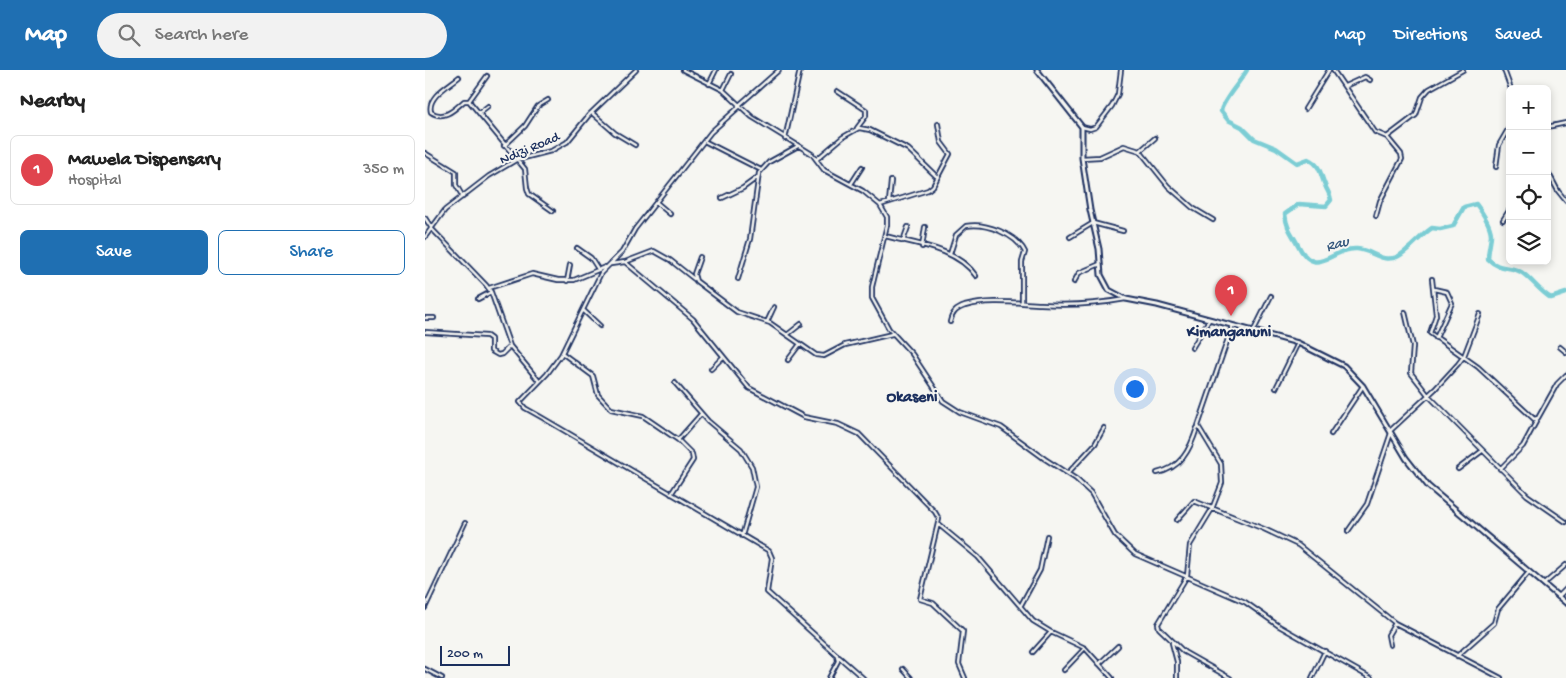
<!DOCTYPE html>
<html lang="en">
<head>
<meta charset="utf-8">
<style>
  body { margin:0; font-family:"Gochi Hand",sans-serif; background:#f2f2f2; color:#222 }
  .controls { position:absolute; right:15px; top:15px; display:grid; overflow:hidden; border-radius:8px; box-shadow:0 2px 8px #0003 }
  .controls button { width:45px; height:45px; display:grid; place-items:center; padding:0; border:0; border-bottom:1px solid #e0e0e0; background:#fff; color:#222; font:25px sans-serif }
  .scale { position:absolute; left:15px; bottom:12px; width:70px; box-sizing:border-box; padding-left:5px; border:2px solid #1b2f5e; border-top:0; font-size:14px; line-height:18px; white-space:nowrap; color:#1b2f5e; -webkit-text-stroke:4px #f6f6f2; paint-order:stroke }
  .you { position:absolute; left:709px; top:318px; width:18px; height:18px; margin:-12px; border:4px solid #fff; border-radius:50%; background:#1a73e8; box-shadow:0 0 0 8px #1a73e833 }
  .badge { display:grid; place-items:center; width:32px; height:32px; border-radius:50%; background:#1f6fb2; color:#fff; font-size:16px; font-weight:700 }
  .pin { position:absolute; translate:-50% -41px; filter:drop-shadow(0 1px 2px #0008) }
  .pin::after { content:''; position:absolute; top:26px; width:18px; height:15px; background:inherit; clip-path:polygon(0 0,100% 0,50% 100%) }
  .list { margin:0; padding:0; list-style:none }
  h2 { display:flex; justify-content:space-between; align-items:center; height:65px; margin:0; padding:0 20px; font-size:21px }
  h2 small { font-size:16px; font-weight:400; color:#767676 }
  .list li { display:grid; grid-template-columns:32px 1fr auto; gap:15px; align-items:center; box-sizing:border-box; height:70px; margin:0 10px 10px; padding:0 10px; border:1px solid #e0e0e0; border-radius:8px }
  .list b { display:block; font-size:19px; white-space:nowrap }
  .list p { margin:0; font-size:16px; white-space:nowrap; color:#767676 }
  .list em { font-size:16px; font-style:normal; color:#767676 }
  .actions { display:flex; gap:10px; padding:15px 20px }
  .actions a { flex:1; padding:11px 0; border:1px solid #1f6fb2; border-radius:8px; text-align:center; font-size:18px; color:#1f6fb2 }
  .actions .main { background:#1f6fb2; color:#fff }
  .icon { flex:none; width:28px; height:28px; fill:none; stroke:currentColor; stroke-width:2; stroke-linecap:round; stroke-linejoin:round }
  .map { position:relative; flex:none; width:1141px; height:608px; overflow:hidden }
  header { display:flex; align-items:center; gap:30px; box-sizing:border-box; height:70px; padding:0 25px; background:#1f6fb2; color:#fff }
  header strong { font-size:24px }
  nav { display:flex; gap:28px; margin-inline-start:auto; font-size:18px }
  .search { width:350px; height:45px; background:#f2f2f2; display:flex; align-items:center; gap:12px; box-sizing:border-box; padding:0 18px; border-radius:28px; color:#767676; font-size:19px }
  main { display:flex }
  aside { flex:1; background:#fff }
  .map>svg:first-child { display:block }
</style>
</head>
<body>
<header>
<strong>Map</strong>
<div class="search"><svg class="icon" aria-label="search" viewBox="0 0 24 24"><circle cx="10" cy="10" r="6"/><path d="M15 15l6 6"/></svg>Search here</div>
<nav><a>Map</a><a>Directions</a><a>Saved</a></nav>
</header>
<main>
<aside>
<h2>Nearby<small></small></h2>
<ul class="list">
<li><span class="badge" style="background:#e0444e">1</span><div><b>Mawela Dispensary</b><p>Hospital</p></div><em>350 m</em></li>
</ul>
<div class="actions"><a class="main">Save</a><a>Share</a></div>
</aside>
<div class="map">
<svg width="1141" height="608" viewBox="0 0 1141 608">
  <rect width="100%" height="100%" fill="#f6f6f2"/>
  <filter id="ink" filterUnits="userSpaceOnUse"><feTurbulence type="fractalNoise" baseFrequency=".02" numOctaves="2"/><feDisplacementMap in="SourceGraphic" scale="10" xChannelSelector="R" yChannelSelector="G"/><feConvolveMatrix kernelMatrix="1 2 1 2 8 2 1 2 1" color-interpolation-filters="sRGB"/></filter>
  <g filter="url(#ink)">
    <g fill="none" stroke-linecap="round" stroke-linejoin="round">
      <!-- river -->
      <path stroke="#7ccdd4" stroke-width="4.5" d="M822 0C816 11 797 31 796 41L803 50 817 57 829 69 851 78 872 93 883 89C896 95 895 104 900 115 902 121 905 123 906 130L901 136 874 134 860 144C862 160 867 163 873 175 891 211 907 177 932 179 947 180 956 193 972 187 983 182 997 164 1007 158L1015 159 1028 156 1039 137 1051 134C1057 142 1065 153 1066 164 1066 172 1063 180 1063 189 1075 201 1083 195 1096 202 1107 209 1114 221 1126 228L1141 223"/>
      <!-- minor casing -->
      <g stroke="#1b2f5e" stroke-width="6">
        <path id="minor" d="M258 0 298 20 327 47 387 84 399 100 438 121 455 135 462 147V155L447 217V228L464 259 487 284 518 331 535 342 576 357 620 389 651 409 666 423 690 465 710 484 820 532 854 556 946 608
          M908 0 950 62 962 67 991 45 997 27 1004 19 1038 0
          M1079 0 1086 19
          M34 7C23 16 2 27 6 42 19 51 30 39 39 31H44L100 99 102 118 104 124 128 141
          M284 14 291 0
          M920 16 940 7 945 10
          M298 20 306 4
          M412 21 441 40V46L432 58
          M44 31 62 6
          M313 36 354 0
          M314 37 286 62 210 159 197 182 176 203 136 285 122 304 95 332 100 338 116 347 344 481 347 488 342 522 412 585 413 591 404 608
          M880 39 904 0
          M54 43 63 36
          M167 43 190 63 210 75
          M657 57 665 59 671 57 687 36 693 24 696 0
          M1122 57 1141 53
          M360 69 375 0
          M281 72 336 100
          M79 76 100 56 113 36 123 30
          M715 81 730 68
          M0 83 31 102V115L38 127
          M657 88 675 87 699 76 715 81 743 116 768 138 788 150
          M392 89 418 67 434 58 445 60 483 79 511 106
          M1071 97 1074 75 1085 56
          M1122 100 1133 121 1141 131
          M426 114 437 97
          M297 128 318 118 333 107
          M231 132 245 144
          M464 132 466 111
          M455 135 503 120 508 116 525 84 516 72 513 54
          M951 146 955 131 977 89 976 84 962 67
          M0 148 6 157
          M1078 150 1085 139
          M6 158 61 215 66 222 85 276 114 311
          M460 166C490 174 532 178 551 206
          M0 167 20 140 64 106 91 90 126 81 142 72 164 45 211 0
          M645 167 668 153 698 161
          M478 171 483 157
          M497 177 500 157
          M152 178 166 188 173 199
          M525 184 531 165 541 156C560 152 591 164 600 182L597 192V232
          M275 187 269 204 271 211 312 242 345 253 391 285 399 286 420 275 467 264
          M200 192 229 181 245 190 269 209
          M186 194 200 192 268 249 324 318 379 347 413 354 434 364 510 442 514 449 495 529 508 533 538 561 534 594 540 608
          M313 209 325 169 334 103 344 92 373 76
          M1007 209 1011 245 1005 263 1053 297 1109 349 1113 348 1132 314 1141 305
          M142 211 145 195
          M649 212 654 203 675 194
          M64 218 107 204 133 210H149L180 197
          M1009 219 1022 222 1027 233 1011 268
          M53 229 66 222
          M158 240 175 256
          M980 242 988 276 986 303 1003 325 1102 425 1141 452
          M0 248H9
          M342 252 349 237
          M525 252C527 243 531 239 540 236 564 229 592 233 616 234 645 236 673 234 701 229
          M0 262 62 266 66 269V281L73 285 77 284 85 276
          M828 262 846 226
          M362 265 376 254
          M1135 277 1141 282
          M767 278 784 250
          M137 283 168 306 173 325 186 339 218 346 253 370 267 384 268 390 246 424
          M363 290 375 274
          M286 299 298 287
          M250 313 283 351 316 379 327 397 331 417 317 466
          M851 318 873 273
          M966 360 1010 319 1033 294 1039 286 1055 244
          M906 364 938 316
          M253 370 276 344
          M1033 399 1057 381
          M1075 399 1098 376 1112 350
          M643 403 670 374 679 358
          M732 403C756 398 765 380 772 358
          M752 450 769 431 839 459 873 475 970 553 1076 608
          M513 454 553 487 608 551 626 562 660 578 687 608
          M923 461 942 434 966 363
          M1119 514 1141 495
          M1133 527 1141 519
          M596 535 615 500 622 466
          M0 538 40 453
          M747 573 752 592V608
          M965 575 963 565 970 553
          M608 582 626 562
          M1032 586 1069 553 1073 539 1104 502
          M414 587 438 608
          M674 594 693 576
          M0 599 17 608
          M478 599 486 608
          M639 600 660 578
          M805 608 759 582 734 558 733 554 762 506 765 475 787 439 797 413 796 394 773 356 807 257
          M887 608 900 581"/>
      </g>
      <!-- tertiary casing -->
      <g stroke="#1b2f5e" stroke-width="7">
        <path id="tertiary" d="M612 0 657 57V88L665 140 674 179 676 205 684 220 701 229 732 235 873 273 919 296 938 316 981 388 1003 416 1141 533"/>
      </g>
      <!-- minor -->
      <use href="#minor" stroke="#f6f6f2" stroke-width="2.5"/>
      <!-- tertiary -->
      <use href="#tertiary" stroke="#f6f6f2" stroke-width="3"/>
    </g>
  </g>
  <g text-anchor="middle" stroke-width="4" stroke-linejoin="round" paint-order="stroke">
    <!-- street labels -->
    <g font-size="14" fill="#1b2f5e" stroke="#f6f6f2">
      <text transform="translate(104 77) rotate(-23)" y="5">Ndizi Road</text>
    </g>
    <!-- water labels -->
    <g font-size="15" font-style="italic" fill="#33567c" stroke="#f6f6f2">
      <text transform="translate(912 173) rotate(-16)" y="5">Rau</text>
    </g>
    <!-- quarter labels -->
    <g font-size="16" font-weight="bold" fill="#1b2f5e" stroke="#f6f6f2">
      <text x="804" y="266">Kimanganuni</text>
      <text x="487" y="331">Okaseni</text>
    </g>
  </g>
</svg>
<div class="controls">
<button>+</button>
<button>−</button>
<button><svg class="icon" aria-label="locate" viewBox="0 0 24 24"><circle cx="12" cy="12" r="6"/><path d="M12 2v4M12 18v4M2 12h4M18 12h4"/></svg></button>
<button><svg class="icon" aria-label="layers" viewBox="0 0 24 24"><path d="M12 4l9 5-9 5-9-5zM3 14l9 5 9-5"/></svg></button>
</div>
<div class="scale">200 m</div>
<div class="you"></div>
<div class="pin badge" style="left:806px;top:246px;background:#e0444e">1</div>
</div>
</main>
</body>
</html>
